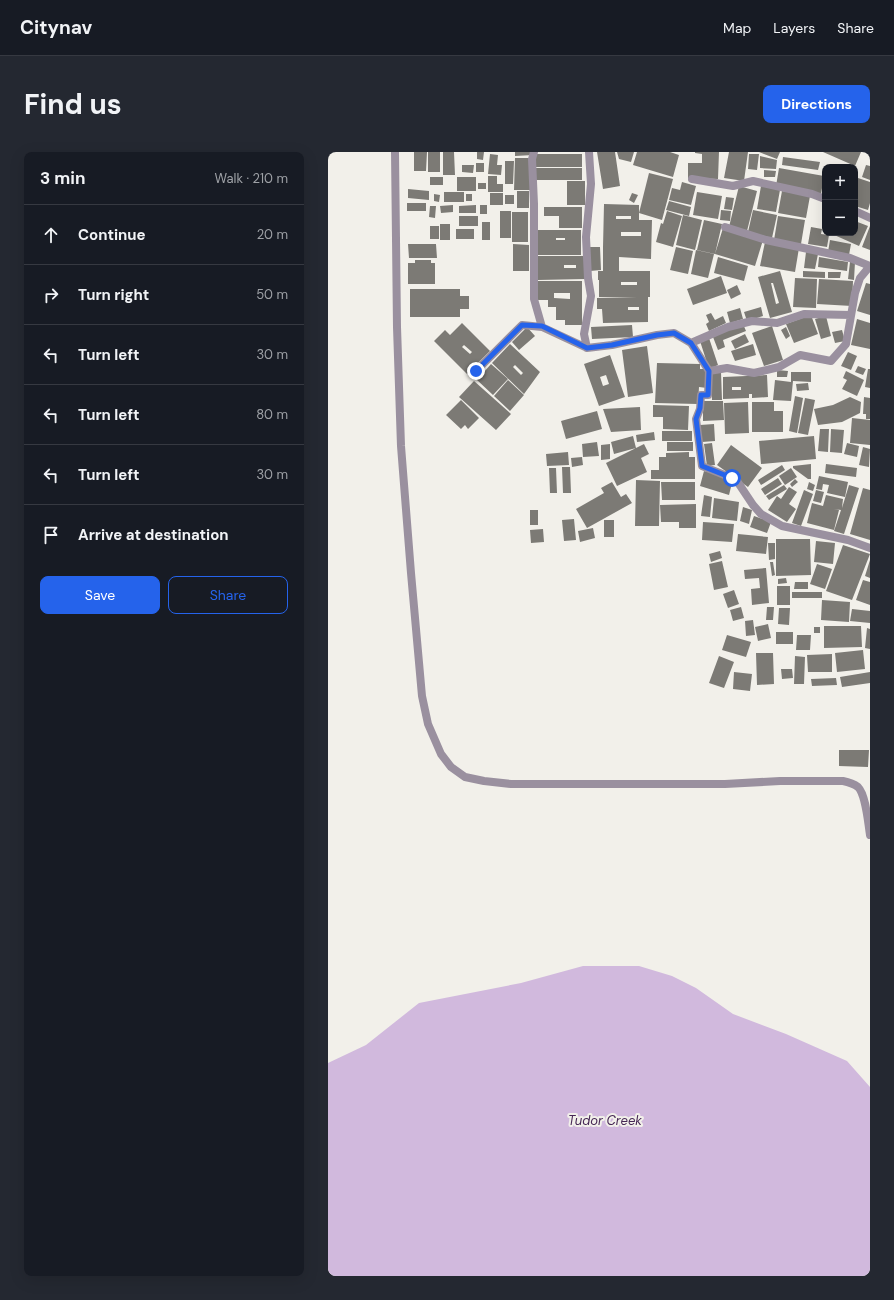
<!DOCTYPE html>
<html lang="en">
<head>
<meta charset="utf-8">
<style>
  body { margin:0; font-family:"DM Sans",sans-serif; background:#242831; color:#f1f3f6 }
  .controls { position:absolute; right:12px; top:12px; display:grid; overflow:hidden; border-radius:8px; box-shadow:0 4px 16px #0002 }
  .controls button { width:36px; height:36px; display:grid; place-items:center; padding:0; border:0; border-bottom:1px solid #363941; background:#171b24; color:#f1f3f6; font:20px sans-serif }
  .stop { position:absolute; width:12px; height:12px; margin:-9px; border:3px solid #2563eb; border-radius:50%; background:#fff }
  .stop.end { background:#2563eb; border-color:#fff; box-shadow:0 1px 4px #0008 }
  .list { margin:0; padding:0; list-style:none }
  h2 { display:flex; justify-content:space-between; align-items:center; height:52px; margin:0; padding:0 16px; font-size:17px }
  h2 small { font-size:13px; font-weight:400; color:#9ea1a6 }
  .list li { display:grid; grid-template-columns:26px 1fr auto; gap:12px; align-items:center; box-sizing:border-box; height:60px; padding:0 16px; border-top:1px solid #363941 }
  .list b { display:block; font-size:15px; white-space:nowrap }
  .list em { font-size:13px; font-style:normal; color:#9ea1a6 }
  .actions { display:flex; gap:8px; padding:12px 16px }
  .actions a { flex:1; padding:9px 0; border:1px solid #2563eb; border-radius:8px; text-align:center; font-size:14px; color:#2563eb }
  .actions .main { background:#2563eb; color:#fff }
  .icon { flex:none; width:22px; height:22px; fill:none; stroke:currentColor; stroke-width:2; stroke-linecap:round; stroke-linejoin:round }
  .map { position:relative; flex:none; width:542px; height:1124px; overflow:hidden; border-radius:8px }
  header { display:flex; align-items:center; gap:24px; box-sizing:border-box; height:56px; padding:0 20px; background:#171b24; border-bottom:1px solid #363941 }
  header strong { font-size:19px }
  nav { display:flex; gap:22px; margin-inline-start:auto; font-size:14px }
  .intro { display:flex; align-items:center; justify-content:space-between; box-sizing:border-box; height:96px; padding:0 24px }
  h1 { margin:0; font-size:28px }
  .button { padding:10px 18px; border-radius:8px; background:#2563eb; color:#fff; font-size:14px; font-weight:700 }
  main { display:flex; gap:24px; padding:0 24px }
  aside { flex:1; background:#171b24; border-radius:8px; box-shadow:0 4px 16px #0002 }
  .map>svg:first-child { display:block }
</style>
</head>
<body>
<header>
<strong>Citynav</strong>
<nav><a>Map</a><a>Layers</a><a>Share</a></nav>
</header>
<div class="intro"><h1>Find us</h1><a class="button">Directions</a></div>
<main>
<aside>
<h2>3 min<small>Walk · 210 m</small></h2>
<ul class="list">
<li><svg class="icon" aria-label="ahead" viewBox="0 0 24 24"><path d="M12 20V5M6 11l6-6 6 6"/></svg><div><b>Continue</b></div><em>20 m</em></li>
<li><svg class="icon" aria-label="right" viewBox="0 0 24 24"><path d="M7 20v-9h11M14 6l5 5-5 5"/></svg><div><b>Turn right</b></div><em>50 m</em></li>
<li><svg class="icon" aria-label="left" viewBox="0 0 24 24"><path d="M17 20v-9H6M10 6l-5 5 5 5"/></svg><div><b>Turn left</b></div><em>30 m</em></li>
<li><svg class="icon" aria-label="left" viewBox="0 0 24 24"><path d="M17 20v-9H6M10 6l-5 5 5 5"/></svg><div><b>Turn left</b></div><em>80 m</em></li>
<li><svg class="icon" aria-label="left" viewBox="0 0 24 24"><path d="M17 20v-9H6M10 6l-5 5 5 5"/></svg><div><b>Turn left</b></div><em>30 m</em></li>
<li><svg class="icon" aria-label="arrive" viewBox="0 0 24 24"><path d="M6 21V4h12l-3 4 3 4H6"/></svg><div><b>Arrive at destination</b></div></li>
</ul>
<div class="actions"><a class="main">Save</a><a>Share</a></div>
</aside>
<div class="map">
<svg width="542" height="1124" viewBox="0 0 542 1124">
  <rect width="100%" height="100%" fill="#f2f0ea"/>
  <!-- water -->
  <path fill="#d1b9dd" d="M255 814H311L344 824 368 836 405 862 458 882 519 909 542 935V1124H0V911L38 893 91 851 193 831Z"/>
  <!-- building -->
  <path fill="#7c7a75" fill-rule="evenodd" d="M86 0H99L98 19H86Z
    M100 0H112V20H100Z
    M115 0H126L127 23H115Z
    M149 0H156L155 8 149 7Z
    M187 0H205V3L187 4Z
    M269 0H287L292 34 275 37Z
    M289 0H306L303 10 291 7Z
    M309 0H342L351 3 345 25 305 13Z
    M367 0H391L390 27 360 26V11H374V2L367 1Z
    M401 0H420L416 29 396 26Z
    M431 0H452L449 7Z
    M495 0H533L527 14Z
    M162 2 170 3 169 13H174L173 23 160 22Z
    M207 2H254V15H207Z
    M421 2H431L429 18 420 17Z
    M432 4 449 8 448 17 432 16Z
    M455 5 492 10 490 18 454 13Z
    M187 6H202V38H186Z
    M177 9H186L185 32H177Z
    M148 11H156V20H148Z
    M134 13H146L145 21 134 20Z
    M538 13 542 14V28L534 25Z
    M207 16H254V28H207Z
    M451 16 496 24 493 42 448 34Z
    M436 18 448 19 447 25H436Z
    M321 21 345 27 334 68 311 61Z
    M160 24H169V32H175V40H160Z
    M102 25H115V33H102Z
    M129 25H148V39H129Z
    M527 25 542 30V51L540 58 527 54Z
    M239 29H257V53H239Z
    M354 30 368 34 363 53 341 48 344 36 352 38Z
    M150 31H158V37H150Z
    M411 34 429 39 419 79 401 75Z
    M433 34 452 38 448 60 429 57Z
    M80 37 101 39V48L80 46Z
    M189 39H201V56H189Z
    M454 39 482 44 478 66 450 61Z
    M116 40H136V50H116Z
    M369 40 394 44 390 67 365 63Z
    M162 41H175V53H162Z
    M304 41 310 43 306 51 301 48Z
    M106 42 112 43 111 50 106 49Z
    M138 42H144V49H138Z
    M177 43H186V52H177Z
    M398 45 406 46 404 58 396 57Z
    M341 49 363 55 361 64 338 58Z
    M79 51H98V59H79Z
    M276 52 311 53V68H324L323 107 291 105V119H275V95H306H275ZM288 64H303V67H288ZM293 80H313V84H293Z
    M125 53V60L113 61 112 54Z
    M148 53V61H131V54Z
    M152 53H159V62H152Z
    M102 54H108L107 66 101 65Z
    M216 55H254V76H231V64H216Z
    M393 58 403 59 402 69 392 68Z
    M425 58 449 63 444 86 420 80Z
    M172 59H183V86H172Z
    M339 59 354 64 345 95 328 90 333 71 335 72Z
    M496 59 497 60V73H494Z
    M184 60H200V90H184Z
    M355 63 374 68 367 98 348 93Z
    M131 64H150V74H131Z
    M450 64 477 68 473 92 446 88Z
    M376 68 394 72 387 102 369 98Z
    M527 69 540 74 531 94 504 82V81H527Z
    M154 70H162V88H154Z
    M112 72H122V88H112Z
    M102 74H111V87H102Z
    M542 74V98L534 95Z
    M483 75 494 77 493 82 501 83 499 95 480 92Z
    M395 76 435 88 427 114 387 102Z
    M128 77H146V87H128Z
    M210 78H253V103H210ZM228 86H237V88H228Z
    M502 88 523 92 521 103 500 100Z
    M437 90 471 96 467 120 432 114Z
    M80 92H108L109 106H81Z
    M185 92 201 93V119H185Z
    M261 95H272L273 118 262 119Z
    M348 95 365 99 360 122 342 118Z
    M368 98 386 102 380 126 363 122Z
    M478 100 490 102 487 117 476 116Z
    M209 104H256L257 127 210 128ZM236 113H248V116H236Z
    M390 105 420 114 416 129 386 121Z
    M491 105 520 110 519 119 490 115Z
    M87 108H103V111H107V132H80V111H87Z
    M522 110H527L526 128 520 127Z
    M270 119H322V145H320V170L275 171 274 157H269V146L309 145H271V128H270ZM293 130H309V133H293ZM300 155H311V158H300Z
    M452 119 464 160 442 166 430 125ZM443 131H445L451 151 448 152Z
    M475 119 497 120V126L475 125Z
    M500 120H513L512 126H500Z
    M393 124 399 141 365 153 359 137Z
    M467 126 489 127 488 156 465 155Z
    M491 127 525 129 524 154 489 152Z
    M210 129H254V173H237V168H228V155H220V148H210ZM226 141H242V147L226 146Z
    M538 131 542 132V163L529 159Z
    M409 133 413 142 403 147 399 138Z
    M82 137H132V144H141V157H132V165H82Z
    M433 155 435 164 419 169 416 160Z
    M412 156 415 167 402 171 399 160Z
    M383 161 387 168 395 164 398 171 381 179 378 172 381 170 378 163Z
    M483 163 490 182 466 191 458 172Z
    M498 164 503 184 493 187 487 167Z
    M529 167 542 171V197L523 193Z
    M134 171 162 199 139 222 106 189 117 178 122 183ZM136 193 144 200 142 202 134 195Z
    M415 172 418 179 395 188 397 195 390 198 385 185Z
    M304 173 305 185 264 187 263 175Z
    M444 174 455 208 436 214 424 181Z
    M199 175 207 184 191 198 184 190Z
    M458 175 462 184 458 187 453 178Z
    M514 178 517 189 507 191 504 180Z
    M417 182 421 190 407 197 403 189Z
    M381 186 390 213 381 217 372 189Z
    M182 192 212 220 196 242 164 211ZM187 213 195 221 193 223 185 215Z
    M425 192 428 203 407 209 403 199Z
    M319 194 325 241 300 245 294 198Z
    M520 200 529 204 523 218 513 214Z
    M282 203 297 245 271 254 256 212ZM278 223 281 232 275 234 272 225Z
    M329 211 372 212V217H380L379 236 371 235 370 252 327 251Z
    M163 212 180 227 165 243 149 228Z
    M530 214 538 217 535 223 527 220Z
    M540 217H542V236L537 235Z
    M449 218 460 219 459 225H449Z
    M518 219 536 228 529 244 514 237 519 228 515 226Z
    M383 220H393L394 248H384Z
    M463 220H483V230L465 229 463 249 445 248 447 228 463 230Z
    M439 223 440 245 424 246V242H421V246L395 247V225ZM404 235H413V238H404Z
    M180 228 196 243 182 259 166 244Z
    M146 229 183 262 168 278 131 245Z
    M480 231 481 238 469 239 468 232Z
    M467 244 475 246 469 281 461 279Z
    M522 245 533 250 532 261 514 270 490 273 486 257 505 253Z
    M536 245 542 246V267H538V262H535Z
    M477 246 487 248 480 283 470 281Z
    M133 248 151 266 140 277 137 273 133 277 118 263Z
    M375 249H395L396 268 375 269Z
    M420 250 421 281 397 282 396 251Z
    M424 250H446V259H455V280H424Z
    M325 253 361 254 360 278 335 277V265H325Z
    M312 255 313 278 283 280 275 257Z
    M269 259 274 277 238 287 233 269Z
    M524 266 542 268V293L522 291Z
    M386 272 387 289 374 290 372 273Z
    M492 277H501L500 300 490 299Z
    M503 277 516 278 514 301 502 300Z
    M334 279H364V289H334Z
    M326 280 327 288 309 290 308 283Z
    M305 284 308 296 286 302 283 290Z
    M486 284 488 307 433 312 431 289Z
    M269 290 271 304 255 305 254 292Z
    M339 290H365V299H339Z
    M384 291 387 313 379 314 376 292Z
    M519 291 531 294 529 305 516 302Z
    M282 292V307L273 308V293Z
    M316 292 321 302 313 306 319 320 289 334 278 311Z
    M403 293 434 316 420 335 389 313Z
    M535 295 542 297 541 315 531 313Z
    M240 300 241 313 219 314 218 302Z
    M361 300V305H367V327H323V318H331V305H338V301Z
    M254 305 255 313 244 315 243 306Z
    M483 312V327H480L465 316V314Z
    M498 312 529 316 528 325 497 321Z
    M454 313 457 318 433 333 430 328Z
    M234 315H242L243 341H235Z
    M221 316H228L229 341H222Z
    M463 316 469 325 457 333 451 324Z
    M376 319 405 327 401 343 372 334Z
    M491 324 520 330 517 345 499 341 501 333 495 332 494 338 488 337Z
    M450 326 454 332 437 343 433 337Z
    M467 327 470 330 464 335 462 332Z
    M308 328 332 329 331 374H307Z
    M284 330 293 345 298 342 304 351 259 376 248 357 276 341 273 336Z
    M333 330H367V348H334Z
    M481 330 487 333 485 339 479 337Z
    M456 333 459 337 441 348 438 344Z
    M521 333 531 336 516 382 506 379 513 358 506 357 511 358 506 378 479 371 484 351 495 354 498 343 515 347 514 356Z
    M461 335 469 340 461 352 468 357 459 370 440 358 449 344 453 347Z
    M535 336 542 338V388L522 382Z
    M476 338 485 342 473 374 464 371Z
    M488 338 496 340 493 351 485 349Z
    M376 343 384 345 382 365 373 364Z
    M386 346 411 350 409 369 384 366Z
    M368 352V376H351V370H333L332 353Z
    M415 355 424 358 421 372 412 369Z
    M202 358H210V373H202Z
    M426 364 443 370 439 381 422 375Z
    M246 367 248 388 236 389 234 368Z
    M276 368H286V385H276Z
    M375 370 406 372 404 390 374 388Z
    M265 376 267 386 252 390 250 379Z
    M215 377 216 390 203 391 202 378Z
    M410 382 440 385 438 402 408 399Z
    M448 387H482L483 423 448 424Z
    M488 389 507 391 505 412 486 410Z
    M440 391H447V407L441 408Z
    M515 393 542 402 524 448 498 439Z
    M392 399 394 406 383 410 381 402Z
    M542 408V426L537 424Z
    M394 409 400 435 386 438 381 412Z
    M442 410H445L447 423 444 424Z
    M489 412 504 417 497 437 482 432Z
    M438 416 441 451 424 453 423 437 432 436 431 426 417 427 416 418Z
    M458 426 459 431 450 432V427Z
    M535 428 542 430V453L528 448Z
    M467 430H480V437H466Z
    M449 434H462V453H449Z
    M406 438 411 452 400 456 395 442Z
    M464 440H494V446H464Z
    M494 448 522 450 521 470 493 468Z
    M413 455 416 466 405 469 402 458Z
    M439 455H446L445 468H438Z
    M451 456H462L461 473 450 472Z
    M524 457 542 459V471L522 469Z
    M425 468 427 483 418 484 417 469Z
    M440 472 443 486 430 489 427 475Z
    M496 474H533L534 495 496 496Z
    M486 475H492V481H486Z
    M539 476 542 477V497L537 496Z
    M448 480H465V492H448Z
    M399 483 423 490 418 505 394 498Z
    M469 483H483L482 498H468Z
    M535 498 537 517 509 520 507 501Z
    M428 501H445L446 532 429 533Z
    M504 502V520H480L479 503Z
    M391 504 406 510 396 536 381 531Z
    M467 504 477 505 476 532H466Z
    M453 517H464L465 526 454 527Z
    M406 520 424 522 422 539 405 537Z
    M542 520V531L514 535 512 525Z
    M508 526 509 533 484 534 483 527Z
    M511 598H541L540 615 511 614Z"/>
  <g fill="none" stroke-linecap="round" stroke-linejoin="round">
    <!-- minor -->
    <path stroke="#9a909f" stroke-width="8" d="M67 0 69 175 73 294 83 421 94 544 100 572 113 602 123 615 137 625 156 629 183 632H397L452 629H515C520 630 526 632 530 635 538 643 540 671 542 683
      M206 0 204 7 206 52V147L214 175
      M364 27 405 34 425 29 484 42 497 47
      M527 59 542 66
      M397 75 438 88 522 106 542 114
      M363 191 400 175 424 169 449 171 476 162 523 163
      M259 196 256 182 263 144 260 126 258 85 263 32 261 0
      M148 219 194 173 214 175 259 196 284 193 329 183 346 181 363 191 381 219 399 216 426 221 451 215 472 203 503 209 518 192 527 141 532 126 542 114
      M381 219 380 243H373L372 257 368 267 374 314 404 326 409 329 425 353 433 362 454 374 520 388 542 396"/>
  </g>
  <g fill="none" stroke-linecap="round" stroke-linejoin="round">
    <!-- route -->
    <path stroke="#2563eb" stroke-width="5" d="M148 219 194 173 214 174 259 196 284 193 329 183 346 181 363 191 381 219 380 243H373L372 256 368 267 374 314 404 326"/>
  </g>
  <g text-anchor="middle" stroke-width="4" stroke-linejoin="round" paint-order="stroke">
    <!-- water labels -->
    <g font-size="13" font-style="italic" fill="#462755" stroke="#f2f0ea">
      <text x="277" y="973">Tudor Creek</text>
    </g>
  </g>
</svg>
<div class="controls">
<button>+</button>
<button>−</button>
</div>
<div class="stop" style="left:404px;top:326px"></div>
<div class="stop end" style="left:148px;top:219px"></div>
</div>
</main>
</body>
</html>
